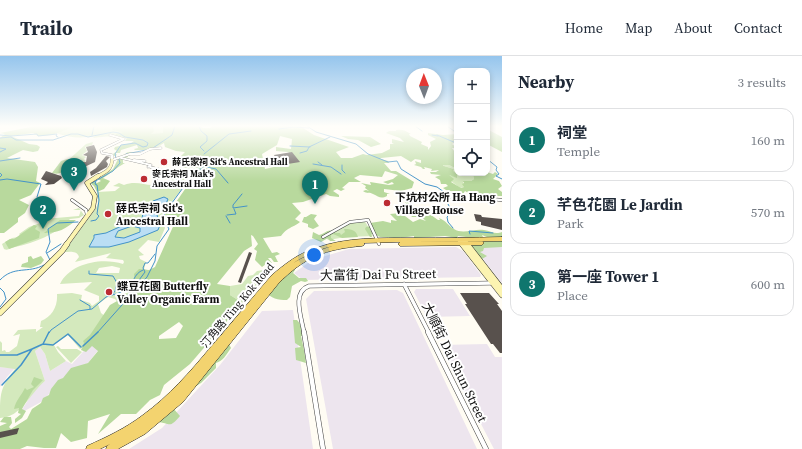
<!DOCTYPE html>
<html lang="en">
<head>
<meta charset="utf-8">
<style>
  body { margin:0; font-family:"Source Serif 4","Noto Sans TC",serif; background:#f2f2f3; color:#1f2937 }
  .controls { position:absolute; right:12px; top:12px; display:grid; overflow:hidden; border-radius:8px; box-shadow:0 2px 6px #0003 }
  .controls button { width:36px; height:36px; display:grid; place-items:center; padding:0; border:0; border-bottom:1px solid #e0e1e3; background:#fff; color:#1f2937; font:20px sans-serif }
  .compass { position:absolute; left:406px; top:12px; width:36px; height:36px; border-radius:50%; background:#fff; box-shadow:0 2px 6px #0003; rotate:359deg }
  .you { position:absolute; left:314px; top:199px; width:14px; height:14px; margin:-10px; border:3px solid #fff; border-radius:50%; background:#1a73e8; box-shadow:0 0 0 6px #1a73e833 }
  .badge { display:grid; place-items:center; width:26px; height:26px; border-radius:50%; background:#0f766e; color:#fff; font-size:13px; font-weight:700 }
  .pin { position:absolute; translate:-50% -33px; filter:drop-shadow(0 1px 2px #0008) }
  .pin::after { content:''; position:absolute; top:21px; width:14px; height:12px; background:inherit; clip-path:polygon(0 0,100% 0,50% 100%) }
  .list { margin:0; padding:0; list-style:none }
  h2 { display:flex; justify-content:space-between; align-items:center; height:52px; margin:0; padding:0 16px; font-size:17px }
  h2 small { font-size:13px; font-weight:400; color:#747a83 }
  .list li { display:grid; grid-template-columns:26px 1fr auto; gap:12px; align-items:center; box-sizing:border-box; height:64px; margin:0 8px 8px; padding:0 8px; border:1px solid #e0e1e3; border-radius:12px }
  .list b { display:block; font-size:15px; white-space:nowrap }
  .list p { margin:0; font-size:13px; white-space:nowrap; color:#747a83 }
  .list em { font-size:13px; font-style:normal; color:#747a83 }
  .icon { flex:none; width:22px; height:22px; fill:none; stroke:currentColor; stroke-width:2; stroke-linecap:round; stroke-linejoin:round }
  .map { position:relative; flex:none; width:502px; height:393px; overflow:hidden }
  header { display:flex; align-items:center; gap:24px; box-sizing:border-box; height:56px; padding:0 20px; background:#fff; border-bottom:1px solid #e0e1e3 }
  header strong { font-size:19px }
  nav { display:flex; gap:22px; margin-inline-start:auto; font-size:14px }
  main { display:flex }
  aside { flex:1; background:#fff }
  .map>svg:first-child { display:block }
</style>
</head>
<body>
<header>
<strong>Trailo</strong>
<nav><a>Home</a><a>Map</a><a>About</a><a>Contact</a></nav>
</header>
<main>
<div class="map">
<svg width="502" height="393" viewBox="0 0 502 393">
  <rect width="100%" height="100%" fill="#fffcf3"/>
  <!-- industrial -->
  <path fill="#ede5ee" d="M456 191 463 195 481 219 480 221 303 224 294 217 308 207 322 201 349 193Z
    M479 191H502V227L476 194Z
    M416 233H453L470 260 427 261 414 236Z
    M397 234 403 237 477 393H333L306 243 314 235Z
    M293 254 313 393H129L162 372 220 309 262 255Z
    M90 288 99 293 88 307 74 313 56 328 52 335 41 346 19 358 36 332 45 325 35 295 40 291 45 298 50 315 66 305 72 308Z
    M487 288 495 301H502V393H494L440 289Z
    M0 311 15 312 7 321 0 331Z"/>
  <!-- green -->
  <path fill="#d4e9bd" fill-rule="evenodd" d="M38 70H174C166 85 159 99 138 93L143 90C127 80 112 79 93 82L95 80C71 84 60 79 38 70Z
    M103 83 93 86 92 89 85 91 87 95 82 99 86 101 84 103 86 105 81 110 82 105 79 102 77 104 65 107 86 88Z
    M443 108 449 109 457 113V117L473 119 474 123 471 125 463 126 464 131 460 132 451 125 453 123 448 119 453 120 452 115 454 113 444 110Z
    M188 109 199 111 163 157 162 163 165 172 159 186 148 184 138 194 144 199 139 200 140 203 146 206 144 213 147 214 141 223 90 286 80 293 68 279 54 289 58 296 66 305 50 315 45 298 40 291 35 295 45 325C29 338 22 361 0 362 0 337 0 332 15 313L0 311V285L2 287V295L5 294 6 296H9L17 290 20 278 13 280 18 274 36 273V276L43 271H40L41 265C52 261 58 250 57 238L72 237 82 239 81 244 90 247 92 250 99 245V240L84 234 92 226 60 228C70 207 102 201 123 208L124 206 123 204 106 202 111 197 75 206 79 201C77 194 69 196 64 196L96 152 98 147 97 136 115 135 120 131 113 130 119 127 124 129C139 123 149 133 161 127L165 129 173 123 166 122 171 115C177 115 181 110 188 109ZM112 210 120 212 119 217H96L99 212ZM108 241 115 243 120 249 106 261 101 257 98 248Z
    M79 152 84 159 79 162 70 163C56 178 35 187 15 191 10 192 8 195 4 193L2 188 12 182 19 181 20 179 19 178 29 171 43 166 44 163 79 160 81 154H73Z
    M363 165 366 167 373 180 346 181 328 184 326 181 349 167Z
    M264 214 268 218 246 243 238 244 230 239V230L242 228 248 220 253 219 257 215Z
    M58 290 61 293H77L82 296 71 307 56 291Z"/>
  <!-- forest -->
  <path fill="#b8d99d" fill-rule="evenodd" d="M36 70H76L52 79 38 80 33 77 11 80 29 88 37 89 40 91 38 95 33 96 23 94 7 102 35 106 38 111 36 125 40 127 31 139 19 144 29 149 25 157 18 162V166L4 177H0V82L5 78 0 77Z
    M114 70H160L153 71 154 75 151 78 163 77V70H200L203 72H210L213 70H300L314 79 349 91 336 96 341 102H352L363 98 367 99 382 97 390 93V88H394L392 87V83L404 86 400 82 386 77 389 75H396V74C402 73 405 74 411 78H409L410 80 422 86 421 88 428 91V94L431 90 430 86 436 83 428 79V77L443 79 457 78 452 75 457 76V82H453L456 85 452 88 457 92H452L457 99V113L449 109H443L444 110 454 113 453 115 457 118V122L449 119 454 123 451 126 461 132 464 131 462 128 464 127 463 125H471L474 123 473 119 469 117 487 116 493 118 495 116 498 118 493 123 499 125 502 130 498 133 502 136V140H481V142L471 139 465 135 463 138 446 134 443 132 448 130 446 128H441L440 124 435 121 441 119 431 118 430 116H436L439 114 431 115 432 113 424 111 425 113H423L421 111 414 109 416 108 415 105 421 107V104L415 103 411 106 401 100 381 102 380 103 388 105 389 107H384L391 115H396L414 126 412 132 401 135 384 133V136L390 138H387V140C381 143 379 141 373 138 370 136 367 138 363 135L366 134 369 135 365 132 366 130 361 127 371 129 370 126 389 129 394 128 392 126 388 128 383 126 393 123 398 119 385 115 382 121 360 119 354 122 361 126H349L342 132 345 133 341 135 337 133 333 135 339 139V141L330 140 326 138 303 146 292 147 301 157 295 163 300 166C291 173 289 170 281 180L263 182 272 197 277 196 280 198 275 200 278 206H274L271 202H268L272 207 266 208 262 211 255 204 257 195 254 193 258 188 253 180 251 179 252 190 244 195 217 228 230 230V239L238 244 246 243 190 308 164 329 160 339 150 344 136 358H121L98 378 110 358 88 365 87 382 71 386 61 377 56 392H44L27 390 20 393H0V370L7 367 0 366 4 361H11L12 367 9 371 11 373 27 363 32 353 41 347 43 342 49 339 51 333 58 324 63 322 71 312 88 307 98 295 92 290 86 296 81 294 84 287 83 285 90 279 110 249 126 240 135 227 134 218 139 213 149 214 155 211 176 164 165 167 163 159 174 149 190 126H187L198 112 196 110 199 108C193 106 186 109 180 108L183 105 178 103 185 96 176 95 165 91 164 87 147 94H135L134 93 138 92 137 89 121 94 120 97H115L117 99 114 100 113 98 117 95 114 93 115 91 131 87 134 85H125L127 82 116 79V78L123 76 112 74 113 73 111 71H114ZM280 80 292 83 291 93 276 91V95L288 96 291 98 282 109 265 113 262 98 277 89ZM179 266 183 270 176 282 159 283V280Z
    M487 73 502 81V96L487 88Z
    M341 80 370 81 381 88 371 91 358 84 348 83Z
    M128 96H135L128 98V101L123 103V107H125C117 111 110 118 103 122L110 125 104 133 97 136 94 130 90 127 93 125 97 127 101 125 98 123 113 113 119 101 126 99 125 98Z
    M67 103H70L67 106 72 107 67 110V112C62 116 60 119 52 117L61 105Z
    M407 144 411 146 410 149 414 153 431 159 438 164H440L439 162C447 165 447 169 454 173 463 179 475 172 484 174 491 175 495 179 502 176V181H487L482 179 483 181H475L474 183 502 184V191L484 192 483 195 480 196 487 200 482 203 477 202 468 191 474 182 458 180 457 182 445 180 414 182V180C404 182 390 182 380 181 377 180 374 178 371 178L372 181H370L365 173 366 171 370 170V167L383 165 391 167V164L397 165 390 158 401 157 413 166 420 163 426 165 421 161H412L410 158H414L405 146Z
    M311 158 317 159 314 163 319 170 313 173 308 171V168L302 166 304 161H306Z
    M60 164H76C66 173 58 177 44 177Z
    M34 169 37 170 35 173 40 176 39 182 9 193 5 186 10 183H14Z
    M344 173C352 173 356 174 358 181L342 182 333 178 331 179V182L336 185H330L328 182 321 186 312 182 313 176 319 179C327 177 328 171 336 177H340L341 179 345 176Z
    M31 200 33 203 41 200 44 204 41 208 31 212 21 211 22 208 28 206V201Z
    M292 212 295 214 293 217 299 222H306L308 225 305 226 301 225 292 230 290 241 287 244C278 244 271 243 265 235Z
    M293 264H297C302 269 302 274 304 280H301C303 289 305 298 306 307L296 304 295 292 301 291 295 287Z
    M228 286 231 292C226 299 223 305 216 307V312L201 327 193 332Z
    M34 321 43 324 33 334 22 353 26 355 22 362 15 367V363L21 358 18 357 19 352 14 353C16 344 21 340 25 332L27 334 34 331 31 328Z
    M173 352 180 360C169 373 171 367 157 366Z"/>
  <!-- water -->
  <path fill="#badef4" stroke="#4393c9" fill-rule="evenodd" d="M164 141 168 143 165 150 166 152 157 159 160 169 158 174 129 186 109 191H89L94 182V179L106 177 135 164 142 163 143 156 147 154 153 145ZM132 170 140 172V176L124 182 115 181 118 175Z"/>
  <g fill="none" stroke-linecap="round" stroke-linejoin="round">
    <!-- stream-far1 -->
    <path stroke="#4393c9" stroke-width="1" d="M199 70 201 75 207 80V85L200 91 204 95
      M307 70 316 76 356 88 368 98 388 106 397 105 401 113 425 128 437 131 451 141 447 146 450 152 454 154 447 161 448 166 453 172
      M415 70 422 75
      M447 70 457 77
      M279 73 293 71 309 72
      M0 79 11 80 37 78 38 80 57 78 56 80 58 81
      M92 79 94 70H96
      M432 79 438 80
      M437 79 456 87
      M0 82 11 81 16 84H53L71 78H78L88 81 113 76 119 77 125 81 143 84 148 87 147 90 143 91 135 87 121 89 115 98 116 102
      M290 90 310 91
      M0 92 6 93 0 96
      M153 92 172 79 175 70
      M300 97 307 95 309 91 330 81
      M126 98 146 94
      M204 98 229 78 251 75
      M487 103 497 111 496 114 499 118 496 120 502 123
      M0 105 20 102
      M318 106 322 109
      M313 108 331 111 341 118
      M179 109 186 107 216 113 228 127
      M342 109V114L345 117
      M0 117 2 119 0 121
      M0 124 7 123 41 128 37 141
      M92 127 113 115 120 107 119 103
      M176 127 178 121 191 118 195 113 199 112
      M242 138 233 149V152L247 150
      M227 159 236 158 234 153
      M226 160 230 167
      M91 165 96 164 99 160 97 158 99 144 97 129 95 128 96 125
      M470 178 469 175 493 177
      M47 197 61 188
      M50 204 46 196 50 186 48 173 57 167 78 166
      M89 215V218L113 220 117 227 115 235 112 239
      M0 224C14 209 28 218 44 209
      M0 232 4 236 6 243 0 251
      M80 244 90 250V253
      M122 247 145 216 143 212 145 207H148L155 198
      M49 277 51 274 78 255 92 253 106 241 128 234C134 227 133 218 143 214
      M97 277 147 221 155 205 157 190 169 173 163 162 166 155 188 125 204 110"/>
    <!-- stream -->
    <path stroke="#4393c9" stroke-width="1.5" d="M43 288 53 289 68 278 81 291
      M83 290 98 276
      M0 299H17L32 293
      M2 329 21 309 32 293 43 288 49 276"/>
  </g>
  <!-- building -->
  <path fill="#58514d" d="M94 89 97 96 95 106 80 113 82 115 65 121 64 118 69 116 67 115 75 113 83 106H86L87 100 83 99 88 96 86 91Z
    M292 96 300 106 269 111 267 106 275 101 274 99Z
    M106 100 110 101 106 105 108 108 107 111 91 120 90 116 96 112Z
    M46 115 61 120 62 122 54 128 45 129 48 126 41 123Z
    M474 158 481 159 482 161 502 163V174L481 169V166L476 165Z
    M249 196 252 197 241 227 238 226Z
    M460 237H489L499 248H497L502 255V297H500L493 288H491L465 248H467Z
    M19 372 17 378 0 382V376Z"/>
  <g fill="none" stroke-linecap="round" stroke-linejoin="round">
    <!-- street-far3 casing -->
    <g stroke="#434343" stroke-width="2.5">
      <path id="street-far3" d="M110 79 124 83 101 94 102 97 112 99V104L130 98H140L150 93 161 92
        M121 102 151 109 148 111
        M134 104 145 105
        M150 111 162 114 157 121"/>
    </g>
    <!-- street-far2 casing -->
    <g stroke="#434343" stroke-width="3.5">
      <path id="street-far2" d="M156 123 158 120
        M490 143 502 144
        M72 144 86 154 87 159
        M323 181 350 166 368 164 379 188"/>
    </g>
    <!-- street-far1 casing -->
    <g stroke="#434343" stroke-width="4.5">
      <path id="street-far1" d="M404 228 429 277
        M304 277C302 263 291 236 309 230L493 227"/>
    </g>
    <!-- street casing -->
    <g stroke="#434343" stroke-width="5.5">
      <path id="street" d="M304 276 323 393
        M428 276 486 393"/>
    </g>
    <!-- secondary-far2 casing -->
    <g stroke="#323232" stroke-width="3.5">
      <path id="secondary-far2" d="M96 121C104 117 112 114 112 104"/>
    </g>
    <!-- secondary-far1 casing -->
    <g stroke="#323232" stroke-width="5">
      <path id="secondary-far1" d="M460 185 463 189
        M465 185 468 189
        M66 189 93 152 95 140 87 127 98 120"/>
    </g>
    <!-- secondary casing -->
    <g stroke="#323232" stroke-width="6">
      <path id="secondary" d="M462 188 502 239
        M467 188 502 233
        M0 257 62 195 67 188"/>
    </g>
    <!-- primary casing -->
    <g stroke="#212121" stroke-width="1">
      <path id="primary" d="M502 181V185L398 186 364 187V189L362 190C326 193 304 201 278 228L183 346 145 378 118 393H106L107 390 110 388 100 393H86L87 390C107 381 126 372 143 359 169 340 190 316 210 292 231 268 251 243 272 219 285 208 299 197 316 192 346 181 381 182 413 182 443 182 472 182 502 181ZM333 190C319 194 306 200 293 207 306 199 319 193 333 190Z
        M482 185 484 187 482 189 400 190 398 188 400 186Z"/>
    </g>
    <!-- street-far3 -->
    <use href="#street-far3" stroke="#fff" stroke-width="2"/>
    <!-- street-far2 -->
    <use href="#street-far2" stroke="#fff" stroke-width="2.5"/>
    <!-- street-far1 -->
    <use href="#street-far1" stroke="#fff" stroke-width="3.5"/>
    <!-- street -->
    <use href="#street" stroke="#fff" stroke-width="4.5"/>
    <!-- secondary-far2 -->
    <use href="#secondary-far2" stroke="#fcf4b1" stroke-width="3"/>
    <!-- secondary-far1 -->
    <use href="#secondary-far1" stroke="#fcf4b1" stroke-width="4"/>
    <!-- secondary -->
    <use href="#secondary" stroke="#fcf4b1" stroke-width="5"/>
    <!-- primary -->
    <use href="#primary" fill="#f3d36f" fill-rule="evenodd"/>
  </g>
  <!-- sky -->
  <linearGradient id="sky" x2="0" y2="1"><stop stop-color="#95c5ed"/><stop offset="0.56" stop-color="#fffefa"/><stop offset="1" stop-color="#fffefa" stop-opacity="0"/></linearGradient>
  <rect width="502" height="125" fill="url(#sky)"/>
  <!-- markers -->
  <g fill="#bc2c33" stroke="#fff" stroke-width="1.5">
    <circle cx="164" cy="106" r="4"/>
    <circle cx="144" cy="123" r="4"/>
    <circle cx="387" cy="147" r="4"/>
    <circle cx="108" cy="158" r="4"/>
    <circle cx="109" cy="236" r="4"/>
  </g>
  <g text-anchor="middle" stroke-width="4" stroke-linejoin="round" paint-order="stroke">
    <!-- far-poi labels -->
    <g font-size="9" font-weight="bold" fill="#101010" stroke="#fff" text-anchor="start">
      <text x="172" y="109">薛氏家祠 Sit's Ancestral Hall</text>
      <text x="152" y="121">麥氏宗祠 Mak's<tspan x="152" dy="10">Ancestral Hall</tspan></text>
    </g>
    <!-- poi labels -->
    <g font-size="11" font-weight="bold" fill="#101010" stroke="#fff" text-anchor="start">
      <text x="395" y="145">下坑村公所 Ha Hang<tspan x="395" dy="13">Village House</tspan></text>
      <text x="116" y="156">薛氏宗祠 Sit's<tspan x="116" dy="13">Ancestral Hall</tspan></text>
      <text x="117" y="234">蝶豆花園 Butterfly<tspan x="117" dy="13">Valley Organic Farm</tspan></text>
    </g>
    <!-- street labels -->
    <g font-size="11" fill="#101010" stroke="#fff">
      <text transform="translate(237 249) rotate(-50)" y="4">汀角路 Ting Kok Road</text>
    </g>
    <!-- near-street labels -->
    <g font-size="13" fill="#101010" stroke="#fff">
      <text transform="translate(378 218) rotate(-1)" y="5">大富街 Dai Fu Street</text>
      <text transform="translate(455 306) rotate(64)" y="5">大順街 Dai Shun Street</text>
    </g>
  </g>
</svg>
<div class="controls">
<button>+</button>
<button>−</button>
<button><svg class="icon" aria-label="locate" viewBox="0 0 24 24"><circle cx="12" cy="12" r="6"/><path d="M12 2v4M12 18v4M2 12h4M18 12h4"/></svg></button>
</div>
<svg class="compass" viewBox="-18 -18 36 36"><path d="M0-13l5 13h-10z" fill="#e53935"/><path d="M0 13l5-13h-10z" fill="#747a83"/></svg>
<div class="you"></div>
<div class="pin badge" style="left:315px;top:148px">1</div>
<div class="pin badge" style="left:43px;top:173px">2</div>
<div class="pin badge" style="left:74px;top:135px">3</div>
</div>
<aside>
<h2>Nearby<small>3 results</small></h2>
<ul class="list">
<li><span class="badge">1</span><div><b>祠堂</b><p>Temple</p></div><em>160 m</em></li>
<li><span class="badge">2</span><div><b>芊色花園 Le Jardin</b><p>Park</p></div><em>570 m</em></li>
<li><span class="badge">3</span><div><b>第一座 Tower 1</b><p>Place</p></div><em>600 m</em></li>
</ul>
</aside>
</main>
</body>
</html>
